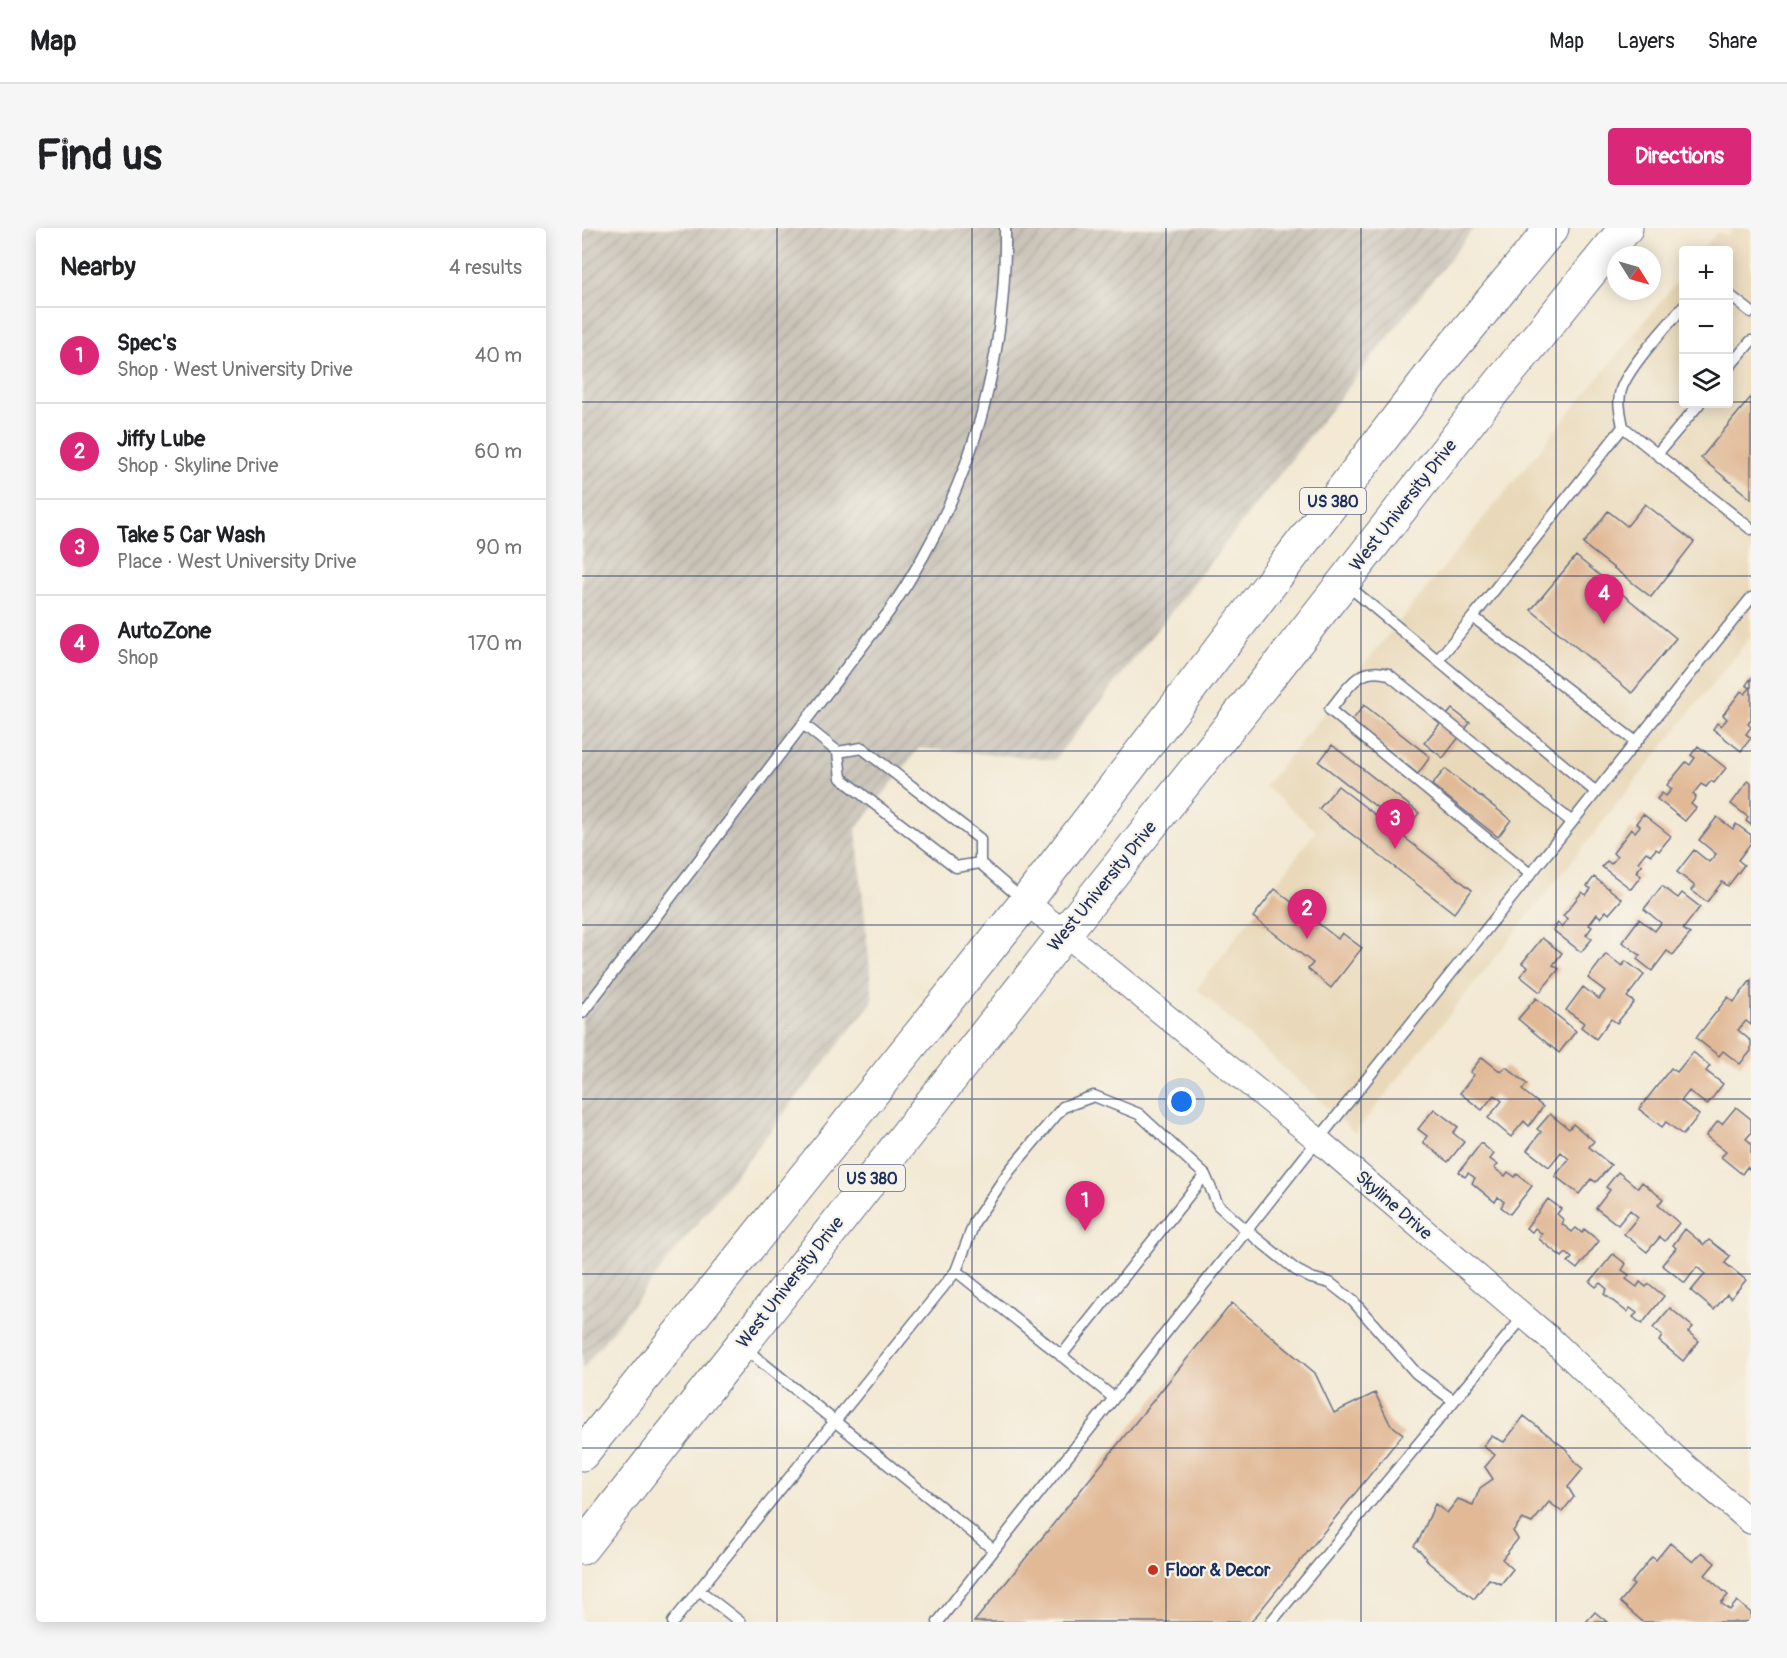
<!DOCTYPE html>
<html lang="en">
<head>
<meta charset="utf-8">
<style>
  body { margin:0; font-family:Pangolin,sans-serif; background:#f6f6f6; color:#202124 }
  .controls { position:absolute; right:18px; top:18px; display:grid; overflow:hidden; border-radius:6px; box-shadow:0 3px 15px #0003 }
  .controls button { width:54px; height:54px; display:grid; place-items:center; padding:0; border:0; border-bottom:2px solid #e0e0e0; background:#fff; color:#202124; font:30px sans-serif }
  .compass { position:absolute; left:1025px; top:18px; width:54px; height:54px; border-radius:50%; background:#fff; box-shadow:0 3px 15px #0003; rotate:127deg }
  .you { position:absolute; left:600px; top:874px; width:21px; height:21px; margin:-15px; border:4px solid #fff; border-radius:50%; background:#1a73e8; box-shadow:0 0 0 9px #1a73e833 }
  .badge { display:grid; place-items:center; width:39px; height:39px; border-radius:50%; background:#db2777; color:#fff; font-size:20px; font-weight:700 }
  .pin { position:absolute; translate:-50% -50px; filter:drop-shadow(0 2px 3px #0008) }
  .pin::after { content:''; position:absolute; top:32px; width:21px; height:18px; background:inherit; clip-path:polygon(0 0,100% 0,50% 100%) }
  .list { margin:0; padding:0; list-style:none }
  h2 { display:flex; justify-content:space-between; align-items:center; height:78px; margin:0; padding:0 24px; font-size:26px }
  h2 small { font-size:20px; font-weight:400; color:#757577 }
  .list li { display:grid; grid-template-columns:39px 1fr auto; gap:18px; align-items:center; box-sizing:border-box; height:96px; padding:0 24px; border-top:2px solid #e0e0e0 }
  .list b { display:block; font-size:22px; white-space:nowrap }
  .list p { margin:0; font-size:20px; white-space:nowrap; color:#757577 }
  .list em { font-size:20px; font-style:normal; color:#757577 }
  .icon { flex:none; width:33px; height:33px; fill:none; stroke:currentColor; stroke-width:2; stroke-linecap:round; stroke-linejoin:round }
  .map { position:relative; flex:none; width:1169px; height:1394px; overflow:hidden; border-radius:6px }
  header { display:flex; align-items:center; gap:36px; box-sizing:border-box; height:84px; padding:0 30px; background:#fff; border-bottom:2px solid #e0e0e0 }
  header strong { font-size:28px }
  nav { display:flex; gap:33px; margin-inline-start:auto; font-size:21px }
  .intro { display:flex; align-items:center; justify-content:space-between; box-sizing:border-box; height:144px; padding:0 36px }
  h1 { margin:0; font-size:42px }
  .button { padding:15px 27px; border-radius:6px; background:#db2777; color:#fff; font-size:21px; font-weight:700 }
  main { display:flex; gap:36px; padding:0 36px }
  aside { flex:1; background:#fff; border-radius:6px; box-shadow:0 3px 15px #0003 }
  .map>svg:first-child { display:block }
</style>
</head>
<body>
<header>
<strong>Map</strong>
<nav><a>Map</a><a>Layers</a><a>Share</a></nav>
</header>
<div class="intro"><h1>Find us</h1><a class="button">Directions</a></div>
<main>
<aside>
<h2>Nearby<small>4 results</small></h2>
<ul class="list">
<li><span class="badge">1</span><div><b>Spec's</b><p>Shop · West University Drive</p></div><em>40 m</em></li>
<li><span class="badge">2</span><div><b>Jiffy Lube</b><p>Shop · Skyline Drive</p></div><em>60 m</em></li>
<li><span class="badge">3</span><div><b>Take 5 Car Wash</b><p>Place · West University Drive</p></div><em>90 m</em></li>
<li><span class="badge">4</span><div><b>AutoZone</b><p>Shop</p></div><em>170 m</em></li>
</ul>
</aside>
<div class="map">
<svg width="1169" height="1394" viewBox="0 0 1169 1394">
  <defs>
    <pattern id="industrial-furrows" width="10" height="10" patternUnits="userSpaceOnUse" patternTransform="scale(1.5)"><rect width="10" height="10" fill="#c9c3b8"/><path d="M-1 1l2-2M0 10L10 0M9 11l2-2" fill="none" stroke="#aca8a1"/></pattern>
  </defs>
  <rect width="100%" height="100%" fill="#f7f3e8"/>
  <filter id="ink" filterUnits="userSpaceOnUse"><feTurbulence type="fractalNoise" baseFrequency=".0167" numOctaves="2"/><feDisplacementMap in="SourceGraphic" scale="12" xChannelSelector="R" yChannelSelector="G"/><feConvolveMatrix kernelMatrix="1 2 1 2 8 2 1 2 1" color-interpolation-filters="sRGB"/></filter>
  <filter id="wash" filterUnits="userSpaceOnUse"><feTurbulence type="fractalNoise" baseFrequency=".008" numOctaves="4" result="noise"/><feDisplacementMap in="SourceGraphic" scale="24" xChannelSelector="R" yChannelSelector="G"/><feGaussianBlur stdDeviation="1.35" result="paint"/><feColorMatrix in="noise" values="0 0 0 0 0 0 0 0 0 0 0 0 0 0 0 0 0 1.4 0 .05"/><feComposite in="paint" operator="in"/></filter>
  <g filter="url(#wash)">
    <rect width="100%" height="100%" fill="#f3e9d4"/>
    <!-- built -->
    <path fill="#e9d9ba" d="M1152 0H1169V408L773 905 615 761 734 603 683 558 1101 46 1102 176H1146V22H1120L1135 4 1145 8Z"/>
    <!-- industrial -->
    <path fill="url(#industrial-furrows)" d="M0 0H892L472 532 337 520 274 601 291 773 0 1141Z"/>
    <g id="blocks">
      <!-- building -->
      <path fill="#e1b997" d="M1169 169V271L1119 230Z
        M1063 276 1112 314 1069 369 1001 316 1026 283 1045 298Z
        M994 328 1094 410 1050 465 949 382Z
        M1169 450V492L1166 496 1169 499 1164 506 1169 510 1159 523 1131 501 1135 495 1139 498 1145 491 1141 487 1159 463 1163 466 1168 460 1164 457Z
        M782 477 848 529 836 546 769 494Z
        M870 481 888 495 861 530 842 515Z
        M750 517 837 585 824 602 737 534Z
        M1116 518 1144 540 1132 555 1129 553 1124 559 1119 556 1111 566 1114 569 1109 576 1114 580 1103 593 1075 571 1080 565 1084 568 1090 561 1085 557 1104 534 1108 537 1113 530 1109 527Z
        M863 541 929 592 916 609 850 557Z
        M1166 553 1169 555V597L1164 593 1166 589 1149 576Z
        M756 558 890 662 872 685 737 581Z
        M1061 586 1089 608 1077 623 1074 621 1069 627 1064 624 1056 634 1060 637 1054 644 1059 648 1049 661 1020 639 1025 633 1029 636 1035 629 1031 625 1049 601 1053 604 1058 598 1054 595Z
        M1135 589 1151 601 1154 596 1169 607V615L1156 632 1162 637 1146 658 1140 654 1125 674 1109 662 1113 658 1095 644 1112 622 1127 634 1134 626 1117 612Z
        M1012 649 1040 671 1027 686 1024 683 1019 690 1015 686 1007 697 1010 699 1004 707 1010 711 999 724 971 702 976 695 980 699 986 691 981 688 1000 664 1004 667 1009 661 1005 658Z
        M1080 658 1096 670 1100 665 1118 679 1101 701 1108 706 1091 727 1085 723 1070 743 1055 731 1058 727 1040 714 1057 691 1073 703 1079 695 1062 681Z
        M693 661 756 711 760 705 780 720 749 760 726 741 731 735 671 689Z
        M960 710 980 725 971 737 977 741 958 764 938 748 946 739 940 735Z
        M1024 726 1040 738 1044 733 1062 747 1045 769 1052 774 1035 795 1029 791 1014 811 999 799 1002 795 984 782 1001 759 1017 771 1023 763 1006 750Z
        M1169 752V797L1164 793 1156 802 1169 813V823L1158 836 1141 823 1137 828 1114 810 1146 769 1152 774Z
        M954 770 994 803 977 825 936 791Z
        M1111 824 1128 838 1124 843 1141 856 1125 877 1107 863 1099 873 1117 887 1101 907 1084 894 1080 899 1057 881 1089 840 1095 844Z
        M900 829 919 844 924 839 945 856 940 862 961 879 947 898 942 893 929 909 906 890 920 873 912 867 900 882 878 865 892 847 888 844Z
        M1154 879 1169 891V905L1164 911 1169 915V943L1165 939 1160 946 1139 929 1144 924 1124 908 1136 893 1140 896Z
        M852 881 876 899 871 905 882 914 866 934 841 914 845 908 836 901Z
        M968 886 987 901 991 896 1012 913 1007 919 1029 937 1014 954 1009 951 997 966 973 948 987 931 979 924 967 939 945 922 959 904 955 901Z
        M899 915 912 926 908 931 916 937 912 940 923 948 926 944 933 949 935 946 950 958 928 986 919 979 922 974 916 969 913 974 890 955 893 950 886 945 883 949 877 944Z
        M1036 944 1056 960 1060 954 1081 971 1076 977 1097 995 1083 1013 1078 1009 1065 1024 1042 1006 1056 989 1048 982 1036 997 1014 980 1028 962 1024 959Z
        M966 971 979 981 975 986 982 992 980 996 990 1004 994 1000 1000 1005 1002 1001 1017 1013 995 1041 986 1034 990 1030 984 1025 980 1029 957 1011 960 1006 953 1000 950 1004 944 1000Z
        M1103 1001 1122 1017 1127 1012 1148 1028 1143 1035 1164 1052 1149 1070 1145 1066 1132 1082 1109 1063 1123 1046 1115 1039 1103 1055 1080 1037 1094 1020 1091 1017Z
        M1031 1026 1044 1036 1040 1042 1047 1047 1044 1051 1055 1059 1058 1054 1064 1059 1067 1056 1082 1068 1060 1096 1051 1089 1055 1085 1048 1080 1045 1084 1022 1066 1025 1061 1018 1055 1014 1059 1008 1054Z
        M650 1075 733 1145 752 1185 793 1165 808 1196 821 1206 669 1394H392Z
        M1088 1080 1111 1099 1106 1104 1117 1113 1101 1133 1077 1113 1080 1108 1071 1100Z
        M942 1188 984 1221 992 1233 1001 1241 986 1259 992 1269 980 1284 967 1274 950 1295 940 1291 931 1303 936 1311 920 1331 931 1341 919 1356 907 1351 892 1371 847 1335 840 1325 832 1318 838 1310 853 1276 865 1285 876 1271 891 1277 898 1260 911 1251 903 1239 913 1227 901 1218 909 1208 922 1214Z
        M1088 1315 1111 1334 1120 1324 1133 1335 1123 1347 1146 1367 1139 1375 1148 1382 1155 1373 1169 1385V1394H1061L1038 1374 1052 1357 1049 1355 1070 1329 1074 1332Z
        M1013 1384 1025 1394H1004Z"/>
    </g>
  </g>
  <g filter="url(#ink)">
    <use href="#blocks" fill-opacity="0" stroke="#677087" stroke-width="1.5"/>
    <g fill="none" stroke-linecap="round" stroke-linejoin="round">
      <!-- service casing -->
      <g stroke="#677087" stroke-width="13">
        <path id="service" d="M1146 66 1169 84
          M1146 140 1169 113
          M1041 199C1039 187 1035 174 1039 162 1046 139 1085 98 1102 78
          M1075 226 1117 176
          M765 357 1014 564
          M891 389 1041 199 1169 301
          M856 432 891 389 1054 514
          M221 496 256 524 280 520 398 611V635L441 672
          M256 524 259 550 374 639 398 635
          M948 646 748 482C765 462 776 437 806 446L990 594
          M0 785 306 385C386 269 425 142 423 0
          M374 1043 393 993 428 942 481 879 512 868 557 886 623 947 636 977 664 1002 714 1042 729 1050 748 1055 771 1073 834 1145 872 1173
          M161 1119 412 1322 736 912 1169 370
          M479 1128 623 947
          M117 1362 158 1394
          M91 1394 374 1043 532 1170
          M356 1394 412 1322
          M689 1394 942 1088"/>
      </g>
      <!-- tertiary casing -->
      <g stroke="#677087" stroke-width="26">
        <path id="tertiary" d="M444 674 736 912 970 1112 1093 1229 1169 1294"/>
      </g>
      <!-- trunk casing -->
      <g stroke="#677087" stroke-width="35">
        <path id="trunk" d="M0 1226 444 674 865 126 970 0
          M0 1320 483 705 692 443 897 181 1044 0"/>
      </g>
      <!-- service -->
      <use href="#service" stroke="#fff" stroke-width="10"/>
      <!-- tertiary -->
      <use href="#tertiary" stroke="#fff" stroke-width="24"/>
      <!-- trunk -->
      <use href="#trunk" stroke="#fff" stroke-width="33"/>
    </g>
  </g>
  <!-- grid -->
  <path fill="none" stroke="#1b2f5e" stroke-width="1.5" stroke-opacity="0.55" d="M195 0V1394M390 0V1394M584 0V1394M779 0V1394M974 0V1394M0 174H1102M1146 174H1169M0 348H1169M0 523H1169M0 697H1169M0 871H1169M0 1046H1169M0 1220H1169"/>
  <!-- markers -->
  <circle fill="#c8321e" stroke="#f7f3e8" stroke-width="2" cx="571" cy="1342" r="6"/>
  <g text-anchor="middle" stroke-width="4.5" stroke-linejoin="round" paint-order="stroke">
    <!-- shield labels -->
    <g fill="#f7f3e8" stroke="#5d6a87" stroke-width="1.5">
      <rect x="718" y="260" width="66" height="26" rx="4.5"/>
      <rect x="257" y="937" width="66" height="26" rx="4.5"/>
    </g>
    <g font-size="16" font-weight="bold" fill="#1b2f5e">
      <text x="751" y="279">US 380</text>
      <text x="290" y="956">US 380</text>
    </g>
    <!-- street labels -->
    <g font-size="18" fill="#1b2f5e" stroke="#f7f3e8">
      <text transform="translate(821 277) rotate(-52)" y="6">West University Drive</text>
      <text transform="translate(520 658) rotate(-51)" y="6">West University Drive</text>
      <text transform="translate(812 977) rotate(41)" y="6">Skyline Drive</text>
      <text transform="translate(208 1054) rotate(-52)" y="6">West University Drive</text>
    </g>
    <!-- poi labels -->
    <g font-size="18" font-weight="bold" fill="#1b2f5e" stroke="#f7f3e8" text-anchor="start">
      <text x="583" y="1348">Floor &amp; Decor</text>
    </g>
  </g>
</svg>
<div class="controls">
<button>+</button>
<button>−</button>
<button><svg class="icon" aria-label="layers" viewBox="0 0 24 24"><path d="M12 4l9 5-9 5-9-5zM3 14l9 5 9-5"/></svg></button>
</div>
<svg class="compass" viewBox="-18 -18 36 36"><path d="M0-13l5 13h-10z" fill="#e53935"/><path d="M0 13l5-13h-10z" fill="#757577"/></svg>
<div class="you"></div>
<div class="pin badge" style="left:503px;top:1003px">1</div>
<div class="pin badge" style="left:725px;top:711px">2</div>
<div class="pin badge" style="left:813px;top:621px">3</div>
<div class="pin badge" style="left:1022px;top:396px">4</div>
</div>
</main>
</body>
</html>
